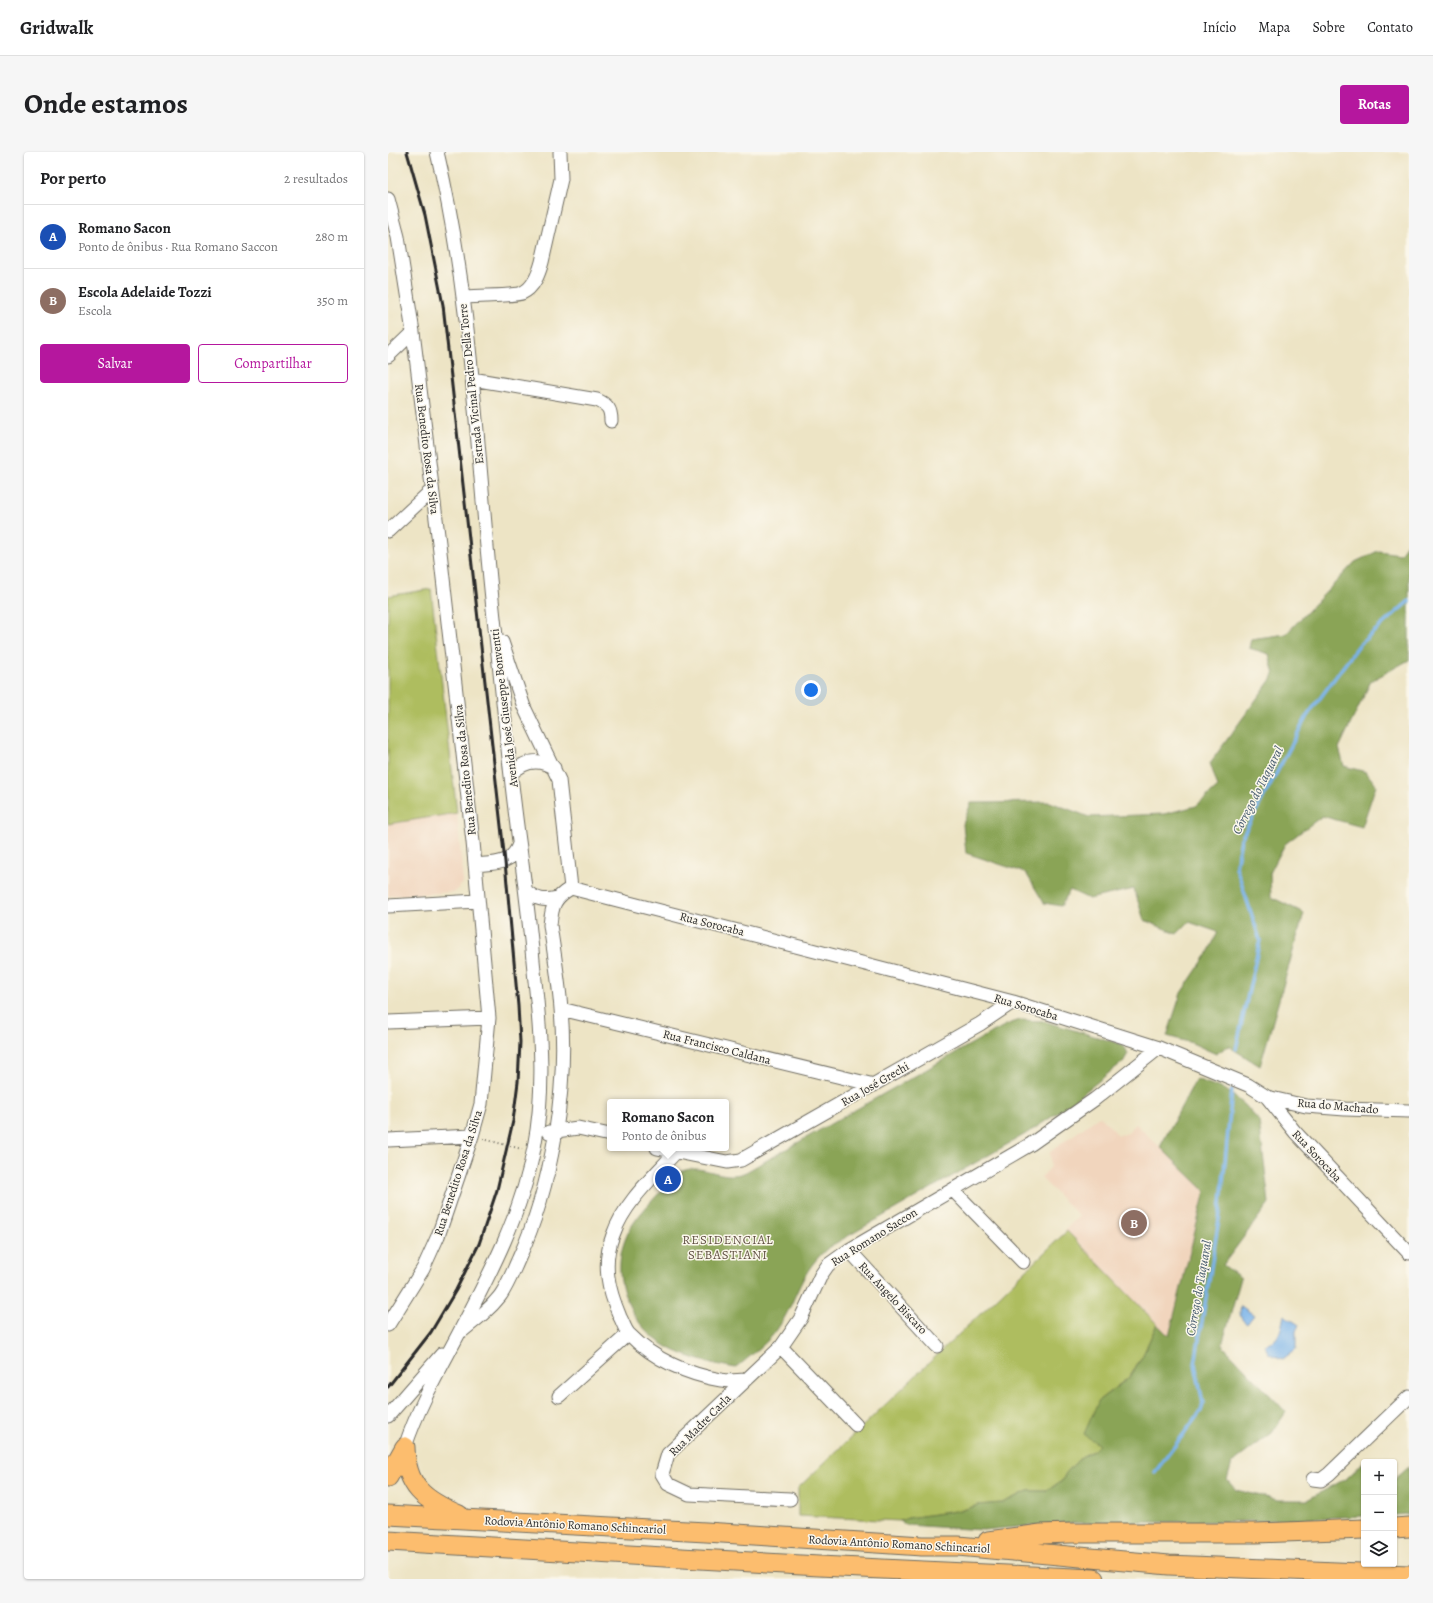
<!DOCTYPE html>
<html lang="pt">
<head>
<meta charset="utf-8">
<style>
  body { margin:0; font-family:Alegreya,serif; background:#f6f6f6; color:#202124 }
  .controls { position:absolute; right:12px; bottom:12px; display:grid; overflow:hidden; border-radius:4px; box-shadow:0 1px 3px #0004 }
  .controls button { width:36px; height:36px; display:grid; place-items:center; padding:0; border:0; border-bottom:1px solid #e0e0e0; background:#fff; color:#202124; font:20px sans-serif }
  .you { position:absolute; left:423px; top:538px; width:14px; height:14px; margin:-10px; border:3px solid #fff; border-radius:50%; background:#1a73e8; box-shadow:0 0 0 6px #1a73e833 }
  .badge { display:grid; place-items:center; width:26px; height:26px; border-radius:50%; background:#b5179e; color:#fff; font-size:13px; font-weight:700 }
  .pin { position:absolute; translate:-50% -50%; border:2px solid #fff; box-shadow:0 1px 4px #0006 }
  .popup { position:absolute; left:219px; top:947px; width:122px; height:52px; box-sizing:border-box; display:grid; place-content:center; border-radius:4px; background:#fff; filter:drop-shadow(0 1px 3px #0005); font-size:13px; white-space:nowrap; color:#757577 }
  .popup b { font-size:15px; color:#202124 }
  .popup::after { content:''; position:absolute; left:50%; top:100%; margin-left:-8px; border:8px solid transparent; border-top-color:#fff }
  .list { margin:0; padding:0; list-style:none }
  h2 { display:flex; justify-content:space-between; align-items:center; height:52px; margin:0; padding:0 16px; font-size:17px }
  h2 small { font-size:13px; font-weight:400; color:#757577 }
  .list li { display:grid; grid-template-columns:26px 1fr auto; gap:12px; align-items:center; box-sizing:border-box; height:64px; padding:0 16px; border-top:1px solid #e0e0e0 }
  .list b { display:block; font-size:15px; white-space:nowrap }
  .list p { margin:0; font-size:13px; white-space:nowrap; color:#757577 }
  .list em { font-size:13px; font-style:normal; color:#757577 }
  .actions { display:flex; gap:8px; padding:12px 16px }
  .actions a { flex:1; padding:9px 0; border:1px solid #b5179e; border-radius:4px; text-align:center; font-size:14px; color:#b5179e }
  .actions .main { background:#b5179e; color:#fff }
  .icon { flex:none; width:22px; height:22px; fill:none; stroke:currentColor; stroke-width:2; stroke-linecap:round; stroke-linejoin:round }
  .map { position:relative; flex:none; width:1021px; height:1427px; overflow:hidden; border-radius:4px }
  header { display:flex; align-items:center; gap:24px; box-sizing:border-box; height:56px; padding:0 20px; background:#fff; border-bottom:1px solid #e0e0e0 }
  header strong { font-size:19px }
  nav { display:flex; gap:22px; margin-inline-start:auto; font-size:14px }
  .intro { display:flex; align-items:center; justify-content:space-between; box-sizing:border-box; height:96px; padding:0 24px }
  h1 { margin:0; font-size:28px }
  .button { padding:10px 18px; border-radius:4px; background:#b5179e; color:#fff; font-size:14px; font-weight:700 }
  main { display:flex; gap:24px; padding:0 24px }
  aside { flex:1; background:#fff; border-radius:4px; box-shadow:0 1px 3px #0004 }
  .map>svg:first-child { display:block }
</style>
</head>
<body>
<header>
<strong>Gridwalk</strong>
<nav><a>Início</a><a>Mapa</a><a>Sobre</a><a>Contato</a></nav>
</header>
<div class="intro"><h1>Onde estamos</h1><a class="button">Rotas</a></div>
<main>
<aside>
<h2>Por perto<small>2 resultados</small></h2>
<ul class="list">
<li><span class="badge" style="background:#1a4fb4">A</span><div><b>Romano Sacon</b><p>Ponto de ônibus · Rua Romano Saccon</p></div><em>280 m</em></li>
<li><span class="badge" style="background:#8d6e63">B</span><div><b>Escola Adelaide Tozzi</b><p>Escola</p></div><em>350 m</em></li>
</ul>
<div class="actions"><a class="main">Salvar</a><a>Compartilhar</a></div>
</aside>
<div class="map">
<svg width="1021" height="1427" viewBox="0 0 1021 1427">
  <rect width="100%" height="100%" fill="#fbf7ec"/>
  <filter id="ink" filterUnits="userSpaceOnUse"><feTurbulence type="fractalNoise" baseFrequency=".025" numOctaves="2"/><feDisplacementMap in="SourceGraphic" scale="8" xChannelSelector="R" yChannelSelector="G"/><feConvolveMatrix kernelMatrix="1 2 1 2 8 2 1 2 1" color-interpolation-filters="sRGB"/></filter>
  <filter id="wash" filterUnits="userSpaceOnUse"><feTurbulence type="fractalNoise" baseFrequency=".012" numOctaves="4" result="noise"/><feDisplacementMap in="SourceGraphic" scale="16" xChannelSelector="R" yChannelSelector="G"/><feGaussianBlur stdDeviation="0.9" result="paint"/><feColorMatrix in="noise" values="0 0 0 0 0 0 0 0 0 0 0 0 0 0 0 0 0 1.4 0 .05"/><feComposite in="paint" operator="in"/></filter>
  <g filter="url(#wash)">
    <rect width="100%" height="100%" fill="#ede4c5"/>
    <!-- built -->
    <path fill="#f1d5bd" d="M69 661 75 731 67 740 0 744V672Z
      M712 964 730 983 738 982 748 972 817 1039 781 1184 677 1078 691 1064 653 1026 663 1015 662 1000Z"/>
    <!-- green -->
    <path fill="#aebd5f" stroke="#6c7445" d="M43 437 69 661 0 672V444Z
      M679 1079 769 1172 755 1203 741 1225 711 1248V1293L705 1299 693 1305 678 1321 674 1329 658 1339H640L614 1351 590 1353 575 1358 520 1366 512 1369 410 1364V1336Z"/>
    <!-- forest -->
    <path fill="#8aa456" stroke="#5a6840" d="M1021 389V508L983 529 951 596 956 614 978 620 988 633 974 675 934 664 897 692 882 721 883 745 916 761 872 914 840 894 828 902 804 891 779 884 793 841 820 801 830 780 801 770 789 782 756 768 746 737 701 747 682 738 673 754 656 751 638 721 578 701 575 672 583 651 662 650 701 665 776 662 808 654 830 635 822 611 886 523 881 502 861 496 863 487 898 482 967 410 990 399 1012 402Z
      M632 868 655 869 733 892 740 901 736 909 674 958 641 980 441 1095C411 1121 411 1143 392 1173 382 1190 363 1203 348 1216 297 1207 254 1194 236 1141 229 1118 231 1098 242 1077 251 1060 277 1036 290 1021 313 1008 333 1031 358 1020L599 883 618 873Z
      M808 927 838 938 857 953 871 969 881 1051 835 1113 853 1126 834 1193 898 1260 884 1281 844 1311 839 1328 848 1338 890 1348H919L959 1326 976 1310V1364L868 1369 673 1371 595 1378 519 1373 512 1369 520 1366 575 1358 590 1353 614 1351 640 1339H658L674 1329 678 1321 693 1305 705 1299 711 1293 696 1282 711 1248 742 1225 755 1203 769 1172 781 1184 817 1039 772 995Z
      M1021 1315V1362L1006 1363V1328Z"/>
    <!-- water -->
    <path fill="#79b3ea" stroke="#526f8a" d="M853 1154 866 1163 859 1172C852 1167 851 1162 853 1154Z
      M896 1163 911 1173 908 1179V1197L895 1207 881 1202 876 1193C892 1190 893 1177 896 1163Z"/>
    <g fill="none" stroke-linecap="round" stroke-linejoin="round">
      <!-- stream -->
      <path stroke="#79b3ea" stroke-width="3.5" d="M848 897 872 788 848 715 853 687 919 564 971 493 1021 449
        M767 1320 813 1259 815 1251 807 1212 832 1061 844 938"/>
    </g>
  </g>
  <g filter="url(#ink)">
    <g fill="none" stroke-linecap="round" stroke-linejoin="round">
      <!-- minor casing -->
      <g stroke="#6f6c61" stroke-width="15">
        <path id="minor" d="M0 47 10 85 25 180 51 391 85 690 101 866 93 952 84 984 50 1084 35 1117 0 1173
          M75 145C85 144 128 144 134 141 146 136 151 121 154 110L173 27 172 0
          M0 204 25 180
          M84 227 209 248C220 253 223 257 223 269
          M0 379 44 338
          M124 621C137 608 151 606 166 616
          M87 713C106 711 124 713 131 692
          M183 736 625 850 771 896 860 933 879 945 907 980 1021 1101
          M138 739C149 748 156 749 169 746
          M0 754 90 749
          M173 857 486 933
          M0 870 101 866
          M879 945 918 954 957 957 1021 959
          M161 980 190 976 222 983
          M0 988 84 984
          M269 996 339 1010 353 1008 592 872 625 850
          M287 1001C265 1025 236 1051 225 1083 214 1112 220 1137 232 1165 235 1170 237 1179 242 1183 265 1207 301 1223 333 1228 341 1230 350 1228 357 1228
          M565 1038 635 1110
          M461 1098 549 1194
          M74 1179C88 1168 101 1158 112 1144 120 1133 125 1119 131 1106 164 1034 180 936 173 857 171 829 166 801 162 773 164 753 166 746 183 736L171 628 136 555 114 490
          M393 1195 468 1273
          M171 1244 240 1182
          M0 1264 54 1202
          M17 1295C31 1253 51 1219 71 1181 102 1122 134 1061 146 996 157 940 153 884 147 829 143 785 138 741 132 696 122 626 116 555 108 484 89 323 87 158 49 0
          M925 1327 933 1328 941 1322 1021 1245
          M402 1347 301 1342 280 1332 274 1322 280 1302 393 1195 413 1166 433 1123 440 1113 461 1098 643 992 707 947 771 896"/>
      </g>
      <!-- highway casing -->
      <g stroke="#6f6c61" stroke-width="21">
        <path id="highway" d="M17 1295C18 1335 36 1348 71 1363
          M0 1325 17 1295
          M0 1363 318 1380 534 1394H570L781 1413 1021 1423
          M1006 1376 1021 1375
          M0 1389 431 1414 706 1427
          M600 1389 653 1382 683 1381H868L976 1377"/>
      </g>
      <!-- path -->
      <path stroke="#6f6c61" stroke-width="2" stroke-dasharray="1 3" stroke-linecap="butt" d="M95 987 134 997"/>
      <!-- minor -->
      <use href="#minor" stroke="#fff" stroke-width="13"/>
      <!-- highway -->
      <use href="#highway" stroke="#fcbd6e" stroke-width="19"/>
      <!-- rail -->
      <path stroke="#2b2b2b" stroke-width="3" d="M0 1235 43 1180 68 1138 91 1092 109 1038 125 969 130 930 132 890 130 854 117 710 55 153 37 63 19 0"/>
    </g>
  </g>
  <g text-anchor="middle" stroke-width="3" stroke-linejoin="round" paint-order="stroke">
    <!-- street labels -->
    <g font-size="12" fill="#2b2b2b" stroke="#fbf7ec">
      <text transform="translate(83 232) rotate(-96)" y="4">Estrada Vicinal Pedro Della Torre</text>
      <text transform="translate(39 297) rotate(83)" y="4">Rua Benedito Rosa da Silva</text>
      <text transform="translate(116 556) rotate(-97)" y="4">Avenida José Giuseppe Bonventti</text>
      <text transform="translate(77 618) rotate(-96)" y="4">Rua Benedito Rosa da Silva</text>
      <text transform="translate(324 772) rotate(14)" y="4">Rua Sorocaba</text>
      <text transform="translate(638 855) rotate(17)" y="4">Rua Sorocaba</text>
      <text transform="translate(329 895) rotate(14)" y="4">Rua Francisco Caldana</text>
      <text transform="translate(487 932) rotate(-30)" y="4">Rua José Grechi</text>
      <text transform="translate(950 954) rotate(5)" y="4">Rua do Machado</text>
      <text transform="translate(929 1004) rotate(47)" y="4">Rua Sorocaba</text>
      <text transform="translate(70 1021) rotate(-72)" y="4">Rua Benedito Rosa da Silva</text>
      <text transform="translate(486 1085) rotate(-32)" y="4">Rua Romano Saccon</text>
      <text transform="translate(505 1146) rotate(47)" y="4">Rua Angelo Biscaro</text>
      <text transform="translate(312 1273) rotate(-45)" y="4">Rua Madre Carla</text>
      <text transform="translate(187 1373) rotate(3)" y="4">Rodovia Antônio Romano Schincariol</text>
      <text transform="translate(511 1392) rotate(3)" y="4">Rodovia Antônio Romano Schincariol</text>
    </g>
    <!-- water labels -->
    <g font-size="13" font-style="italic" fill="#465b6e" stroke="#fbf7ec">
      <text transform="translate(869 638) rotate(-63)" y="5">Córrego do Taquaral</text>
      <text transform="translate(810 1136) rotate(-80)" y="5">Córrego do Taquaral</text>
    </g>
    <!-- neighbourhood labels -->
    <g font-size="13" letter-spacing="1" fill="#625245" stroke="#fbf7ec">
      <text x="340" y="1092">RESIDENCIAL<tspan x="340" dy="15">SEBASTIANI</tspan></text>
    </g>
  </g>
</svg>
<div class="controls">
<button>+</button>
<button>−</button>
<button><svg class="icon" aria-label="layers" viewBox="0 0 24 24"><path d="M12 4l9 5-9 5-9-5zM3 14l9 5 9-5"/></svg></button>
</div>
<div class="you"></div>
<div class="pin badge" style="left:280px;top:1027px;background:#1a4fb4">A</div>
<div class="popup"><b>Romano Sacon</b>Ponto de ônibus</div>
<div class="pin badge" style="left:746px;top:1071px;background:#8d6e63">B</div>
</div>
</main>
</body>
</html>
